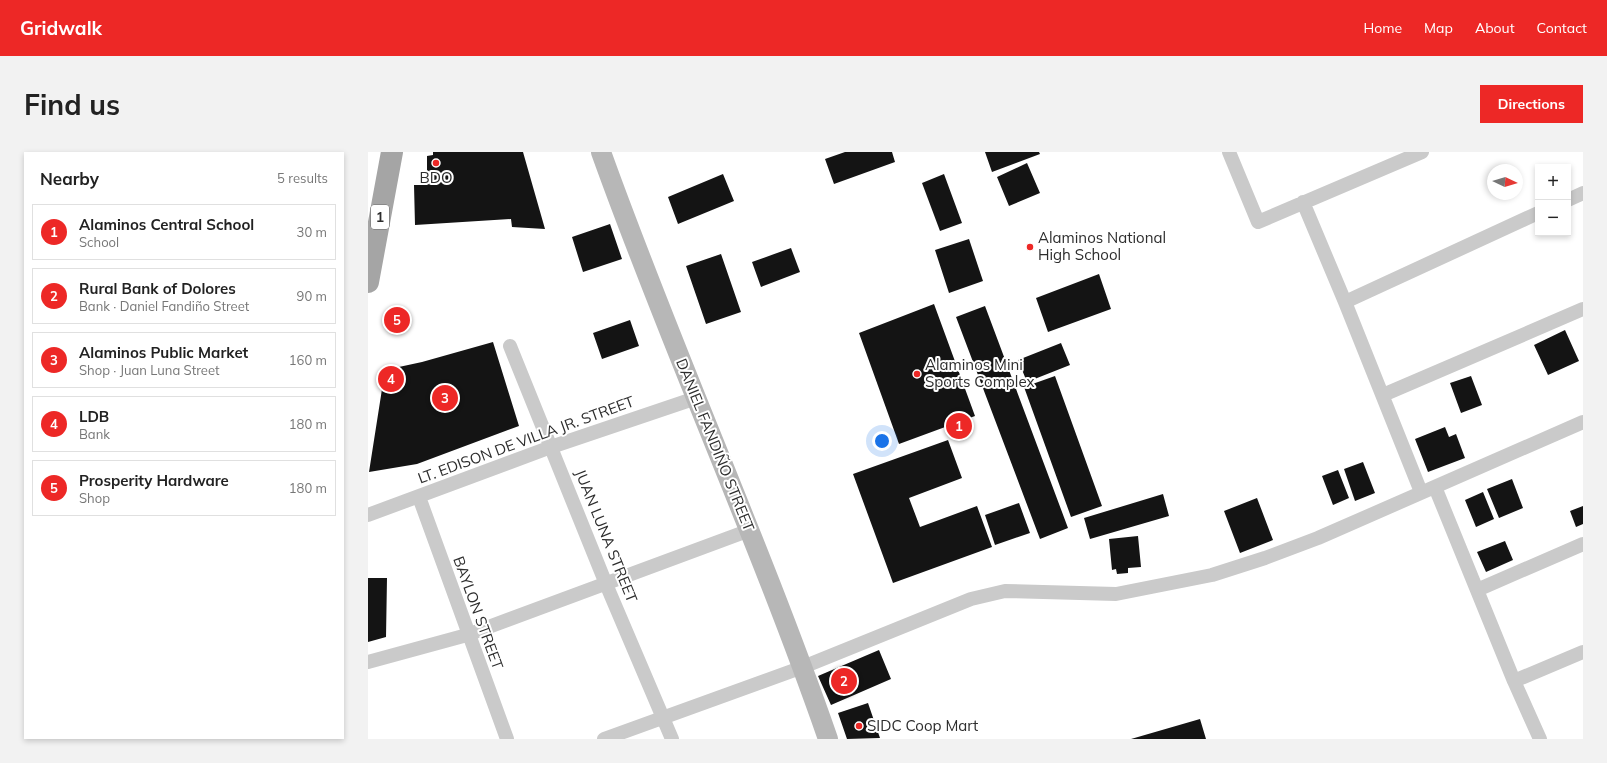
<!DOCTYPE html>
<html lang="en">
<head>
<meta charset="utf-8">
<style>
  body { margin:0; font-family:Mulish,sans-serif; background:#f2f2f2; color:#222 }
  .controls { position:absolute; right:12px; top:12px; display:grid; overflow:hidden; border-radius:0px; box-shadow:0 2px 6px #0003 }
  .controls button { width:36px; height:36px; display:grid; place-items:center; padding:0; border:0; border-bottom:1px solid #e0e0e0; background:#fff; color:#222; font:20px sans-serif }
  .compass { position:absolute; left:1119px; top:12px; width:36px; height:36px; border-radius:50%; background:#fff; box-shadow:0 2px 6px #0003; rotate:94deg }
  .you { position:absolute; left:514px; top:289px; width:14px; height:14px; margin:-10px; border:3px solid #fff; border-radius:50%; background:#1a73e8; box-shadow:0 0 0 6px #1a73e833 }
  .badge { display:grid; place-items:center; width:26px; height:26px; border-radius:50%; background:#ed2826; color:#fff; font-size:13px; font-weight:700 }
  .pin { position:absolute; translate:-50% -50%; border:2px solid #fff; box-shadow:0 1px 4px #0006 }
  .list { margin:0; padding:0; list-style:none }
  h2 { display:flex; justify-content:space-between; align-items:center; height:52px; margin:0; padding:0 16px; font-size:17px }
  h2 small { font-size:13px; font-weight:400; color:#767676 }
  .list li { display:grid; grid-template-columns:26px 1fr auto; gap:12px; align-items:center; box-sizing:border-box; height:56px; margin:0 8px 8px; padding:0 8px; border:1px solid #e0e0e0; border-radius:0px }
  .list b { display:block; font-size:15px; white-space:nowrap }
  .list p { margin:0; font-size:13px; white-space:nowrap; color:#767676 }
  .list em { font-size:13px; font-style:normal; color:#767676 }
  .map { position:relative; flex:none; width:1215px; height:587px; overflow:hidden; border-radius:0px }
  header { display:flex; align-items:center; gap:24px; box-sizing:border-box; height:56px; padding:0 20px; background:#ed2826; color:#fff }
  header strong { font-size:19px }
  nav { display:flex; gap:22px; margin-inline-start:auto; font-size:14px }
  .intro { display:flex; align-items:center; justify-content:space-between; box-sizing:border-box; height:96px; padding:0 24px }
  h1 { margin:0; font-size:28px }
  .button { padding:10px 18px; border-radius:0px; background:#ed2826; color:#fff; font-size:14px; font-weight:700 }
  main { display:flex; gap:24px; padding:0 24px }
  aside { flex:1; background:#fff; border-radius:0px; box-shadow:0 2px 6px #0003 }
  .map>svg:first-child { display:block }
</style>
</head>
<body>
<header>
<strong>Gridwalk</strong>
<nav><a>Home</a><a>Map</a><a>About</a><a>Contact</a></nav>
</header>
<div class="intro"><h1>Find us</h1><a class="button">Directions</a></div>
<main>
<aside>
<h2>Nearby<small>5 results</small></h2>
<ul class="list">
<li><span class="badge">1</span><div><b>Alaminos Central School</b><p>School</p></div><em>30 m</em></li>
<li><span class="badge">2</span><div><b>Rural Bank of Dolores</b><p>Bank · Daniel Fandiño Street</p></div><em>90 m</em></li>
<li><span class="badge">3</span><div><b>Alaminos Public Market</b><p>Shop · Juan Luna Street</p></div><em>160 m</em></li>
<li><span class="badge">4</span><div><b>LDB</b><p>Bank</p></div><em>180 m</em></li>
<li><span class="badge">5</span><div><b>Prosperity Hardware</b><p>Shop</p></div><em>180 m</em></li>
</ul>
</aside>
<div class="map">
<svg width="1215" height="587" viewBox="0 0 1215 587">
  <rect width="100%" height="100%" fill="#fff"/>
  <!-- building -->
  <path fill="#141414" d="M65 0H155L177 77 144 75 143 67 47 73 46 33H59V4L65 3Z
    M477 0H524L527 10 466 32 457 7Z
    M617 0H671L672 2 624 20Z
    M659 11 672 41 641 54 629 25Z
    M355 22 366 49 310 72 300 45Z
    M576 22 594 71 572 79 554 31Z
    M242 72 254 107 215 120 204 85Z
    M601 87 615 129 581 141 567 98Z
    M423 96 432 120 393 135 384 110Z
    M353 102 373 160 338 172 318 114Z
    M731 122 743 157 680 180 668 146Z
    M566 152 607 264 531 292 491 181Z
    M617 154 700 376 672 387 588 165Z
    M262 168 271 194 234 207 225 181Z
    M1197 178 1211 209 1180 223 1166 193Z
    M125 190 151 274 49 312 1 320 17 218 54 210Z
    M693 191 702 213 659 230 650 208Z
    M687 224 734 354 703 365 656 235Z
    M1103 224 1114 253 1093 261 1082 231Z
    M1077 275 1081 285 1088 282 1097 306 1060 320 1047 287Z
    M580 288 594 326 541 346 552 375 609 354 624 395 525 431 485 322Z
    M995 310 1007 341 987 349 976 317Z
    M970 318 981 346 965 353 954 324Z
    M1144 327 1155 356 1131 366 1119 337Z
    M1115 340 1126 367 1108 375 1097 348Z
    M795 342 801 364 722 387 716 366Z
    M889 346 905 388 872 401 856 359Z
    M651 351 662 381 627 393 617 363Z
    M1215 354V372L1208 375 1202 359Z
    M770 384 773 415 760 416V421L749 422 748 417 744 418 741 387Z
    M1137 389 1145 408 1118 420 1109 400Z
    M0 426H19L18 485 0 490Z
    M511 498 523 527 463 553 450 524Z
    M500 551 512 586 479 587 470 561Z
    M832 567 838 587H763Z"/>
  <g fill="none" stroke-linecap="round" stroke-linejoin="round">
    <!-- street -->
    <path stroke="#cacaca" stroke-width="14" d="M861 0 890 70 1054 0
      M1200 48 1215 41
      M935 50 977 150 1053 340
      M977 150 1170 61
      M142 194 238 432 304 587
      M1015 243 1215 157
      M1067 335 1146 529 1172 587
      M51 345 139 587
      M0 363 183 295 328 246
      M1109 438 1215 392
      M0 510 99 483 382 378
      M1146 529 1215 500
      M236 587 435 515 603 447 637 439 748 442 844 423 897 406 950 386 1215 270"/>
    <!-- secondary -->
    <path stroke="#b7b7b7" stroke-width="20" d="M233 0C304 198 391 389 460 587"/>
    <!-- primary -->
    <path stroke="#a5a5a5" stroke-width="22" d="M0 130 24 0"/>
  </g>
  <!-- markers -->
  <g fill="#ed2826" stroke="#fff" stroke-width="1.5">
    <circle cx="68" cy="11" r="4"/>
    <circle cx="662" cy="95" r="4"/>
    <circle cx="549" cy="222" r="4"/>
    <circle cx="491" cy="574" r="4"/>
  </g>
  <g text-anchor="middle" stroke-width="4" stroke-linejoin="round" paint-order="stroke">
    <!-- shield labels -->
    <rect fill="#fff" stroke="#6c6c6c" stroke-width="1" x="3" y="53" width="18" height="24" rx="3"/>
    <g font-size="14" font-weight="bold" fill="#2d2d2d">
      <text x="12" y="70">1</text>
    </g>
    <!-- poi labels -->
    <g font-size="15" fill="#2d2d2d" stroke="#fff" text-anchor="start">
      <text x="68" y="31" text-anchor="middle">BDO</text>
      <text x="670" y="91">Alaminos National<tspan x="670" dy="17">High School</tspan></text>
      <text x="557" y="218">Alaminos Mini<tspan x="557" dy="17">Sports Complex</tspan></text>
      <text x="499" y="579">SIDC Coop Mart</text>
    </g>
    <!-- street labels -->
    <g font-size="15" fill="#2d2d2d" stroke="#fff">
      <text transform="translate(158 288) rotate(-20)" y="5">LT. EDISON DE VILLA JR. STREET</text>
      <text transform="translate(347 293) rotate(68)" y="5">DANIEL FANDIÑO STREET</text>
      <text transform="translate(238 384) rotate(68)" y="5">JUAN LUNA STREET</text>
      <text transform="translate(110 461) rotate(70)" y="5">BAYLON STREET</text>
    </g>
  </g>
</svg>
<div class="controls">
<button>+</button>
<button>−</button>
</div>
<svg class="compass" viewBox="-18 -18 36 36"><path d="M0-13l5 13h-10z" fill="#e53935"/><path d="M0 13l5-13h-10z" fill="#767676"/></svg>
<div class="you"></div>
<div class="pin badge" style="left:591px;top:274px">1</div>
<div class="pin badge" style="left:476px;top:529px">2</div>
<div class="pin badge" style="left:77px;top:246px">3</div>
<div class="pin badge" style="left:23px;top:227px">4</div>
<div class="pin badge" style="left:29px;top:168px">5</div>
</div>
</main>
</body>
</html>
